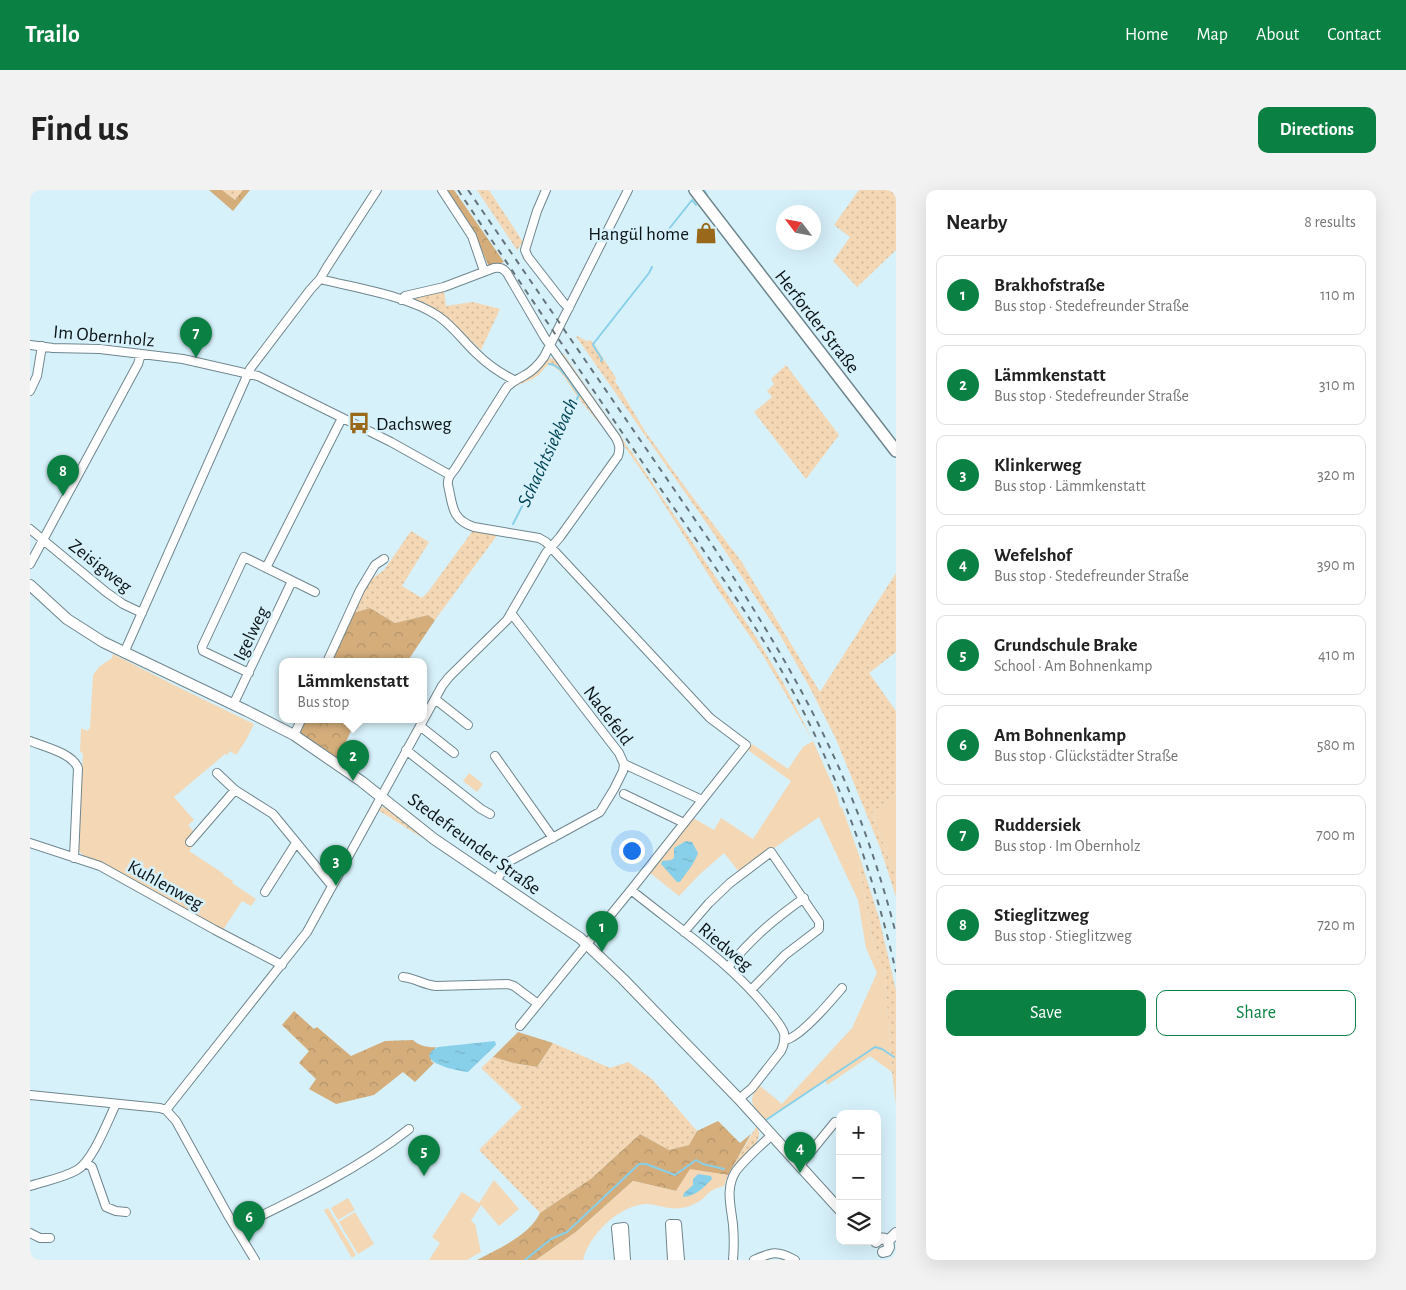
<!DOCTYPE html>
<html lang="en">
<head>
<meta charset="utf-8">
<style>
  body { margin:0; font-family:"Alegreya Sans",sans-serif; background:#f2f2f2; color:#222 }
  .controls { position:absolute; right:15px; bottom:15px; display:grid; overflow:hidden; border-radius:10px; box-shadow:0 5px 20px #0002 }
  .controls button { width:45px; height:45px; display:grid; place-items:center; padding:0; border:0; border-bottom:1px solid #e0e0e0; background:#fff; color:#222; font:25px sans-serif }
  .compass { position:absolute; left:746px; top:15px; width:45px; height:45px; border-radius:50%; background:#fff; box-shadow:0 5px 20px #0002; rotate:302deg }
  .you { position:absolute; left:601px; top:660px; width:18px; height:18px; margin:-12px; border:4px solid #fff; border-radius:50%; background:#1a73e8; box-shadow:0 0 0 8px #1a73e833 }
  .badge { display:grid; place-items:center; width:32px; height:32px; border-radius:50%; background:#0b8043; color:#fff; font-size:16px; font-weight:700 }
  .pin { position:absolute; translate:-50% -41px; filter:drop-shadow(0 1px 2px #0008) }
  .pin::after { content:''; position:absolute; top:26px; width:18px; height:15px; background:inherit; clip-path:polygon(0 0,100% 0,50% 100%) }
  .popup { position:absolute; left:249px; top:468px; width:148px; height:65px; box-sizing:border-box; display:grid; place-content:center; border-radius:10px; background:#fff; filter:drop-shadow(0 1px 4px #0005); font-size:16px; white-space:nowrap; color:#767676 }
  .popup b { font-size:19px; color:#222 }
  .popup::after { content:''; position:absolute; left:50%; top:100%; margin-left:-10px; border:10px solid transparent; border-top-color:#fff }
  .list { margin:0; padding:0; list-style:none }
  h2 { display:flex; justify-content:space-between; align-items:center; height:65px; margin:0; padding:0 20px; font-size:21px }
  h2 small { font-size:16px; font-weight:400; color:#767676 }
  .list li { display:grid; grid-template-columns:32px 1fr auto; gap:15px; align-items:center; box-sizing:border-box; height:80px; margin:0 10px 10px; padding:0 10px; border:1px solid #e0e0e0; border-radius:10px }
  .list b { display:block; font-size:19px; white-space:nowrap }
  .list p { margin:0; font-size:16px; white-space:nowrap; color:#767676 }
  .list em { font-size:16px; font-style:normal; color:#767676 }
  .actions { display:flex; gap:10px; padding:15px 20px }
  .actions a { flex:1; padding:11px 0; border:1px solid #0b8043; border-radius:10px; text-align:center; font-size:18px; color:#0b8043 }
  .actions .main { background:#0b8043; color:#fff }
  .icon { flex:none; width:28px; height:28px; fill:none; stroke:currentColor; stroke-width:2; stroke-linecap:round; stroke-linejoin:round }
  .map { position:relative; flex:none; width:866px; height:1070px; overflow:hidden; border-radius:10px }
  header { display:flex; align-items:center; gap:30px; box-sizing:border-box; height:70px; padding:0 25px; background:#0b8043; color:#fff }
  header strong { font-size:24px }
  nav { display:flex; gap:28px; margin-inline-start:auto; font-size:18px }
  .intro { display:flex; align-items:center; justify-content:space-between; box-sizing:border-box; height:120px; padding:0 30px }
  h1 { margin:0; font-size:35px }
  .button { padding:12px 22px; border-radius:10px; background:#0b8043; color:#fff; font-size:18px; font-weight:700 }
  main { display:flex; gap:30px; padding:0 30px }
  aside { flex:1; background:#fff; border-radius:10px; box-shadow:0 5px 20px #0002 }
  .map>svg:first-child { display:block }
</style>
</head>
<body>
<header>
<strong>Trailo</strong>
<nav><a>Home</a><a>Map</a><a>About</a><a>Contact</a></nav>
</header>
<div class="intro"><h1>Find us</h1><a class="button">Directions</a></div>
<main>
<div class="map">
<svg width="866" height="1070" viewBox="0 0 866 1070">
  <defs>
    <pattern id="grass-dots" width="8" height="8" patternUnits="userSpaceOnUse" patternTransform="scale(1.25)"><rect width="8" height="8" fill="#f4d7b4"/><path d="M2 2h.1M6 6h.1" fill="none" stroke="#d0b89a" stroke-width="1.8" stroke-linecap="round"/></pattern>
    <pattern id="forest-crowns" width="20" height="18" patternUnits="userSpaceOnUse" patternTransform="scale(1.25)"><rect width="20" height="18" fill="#d4ad7b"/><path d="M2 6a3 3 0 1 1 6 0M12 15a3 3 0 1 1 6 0" fill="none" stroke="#b5946a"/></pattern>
    <pattern id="water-ripples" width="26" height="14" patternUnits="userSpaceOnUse" patternTransform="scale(1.25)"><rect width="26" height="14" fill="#88d0e9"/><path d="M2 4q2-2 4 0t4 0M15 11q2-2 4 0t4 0" fill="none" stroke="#74b2c7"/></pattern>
  </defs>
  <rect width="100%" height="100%" fill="#d7f1fa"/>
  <!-- grass -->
  <path fill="url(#grass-dots)" d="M192 0H213L205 10Z
    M447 0H459L493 52 487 60Z
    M829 0H866V60L827 97 803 71 820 47 804 35Z
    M414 100 416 116 443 112 470 119 451 160 431 141 412 125 388 113 385 106Z
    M545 145 557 151 560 150 564 154 586 188 585 191 615 241 655 297 711 371 790 502 866 383V462L839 483 866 521V604L842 623 866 687V707L851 660 806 549 779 496 750 445 684 344Z
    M533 163 593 249 597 257 601 261 726 447 755 496 783 551 734 467 688 400 625 300 531 166Z
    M520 168 524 169 529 174 577 243C567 230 556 218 546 205 539 195 532 180 520 174 513 177 511 185 504 188 498 192 491 193 484 197L483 196Z
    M756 175 809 245 776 289 724 222 742 207 737 201 744 194 741 189Z
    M444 339 468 344 405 430 398 425 365 433 340 418 323 423 339 391 354 380 381 341 399 352 372 396 392 408 398 402Z
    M352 617 359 618 392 645 391 647 348 620Z
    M830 668 849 728 866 800V914L862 882 854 775 850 772 847 766 842 747 828 669Z
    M523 853 580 878 598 872 622 889 667 941 659 955 639 960 610 944 562 988 510 1023 449 960 492 917 451 878 463 867 483 873 507 877Z
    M726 937C738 949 711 968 703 976Z"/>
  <!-- forest -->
  <path fill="url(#forest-crowns)" d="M179 0H192L205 10 213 0H220L203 21Z
    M415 0H424L474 72 459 77 445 44Z
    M340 418 365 433 398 425 405 430 377 472H300L323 423Z
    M274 530H326L308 569 272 545 270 540Z
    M264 821 284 839 287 837 321 866 355 851 383 850C389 856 399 858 408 857L405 858 401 871 404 873 385 892 373 882 344 905 306 914 279 899 286 889 269 873 279 861 252 835Z
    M488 842 523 853 507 877 483 873 463 867Z
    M688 931 710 953 721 944 698 985 660 980 646 1001 603 991 546 1042 506 1070H447C468 1059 500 1045 510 1023L562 988 610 944 639 960 659 955 667 941Z"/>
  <!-- park -->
  <path fill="#f4d7b4" d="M83 464 150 498 224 534 216 550 206 565 200 561 197 565 195 564 144 607 164 630 158 635 165 643 157 652 162 657 159 661 194 684 193 685 203 691 202 693 226 709 221 716 212 711 193 740 72 673 54 666 48 660 53 563 50 562 51 538 57 541 60 538 63 485 69 477 82 468Z
    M783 551 807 605 810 617H812L830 668 828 669 842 747 847 766 850 772 854 774 862 882 840 866 797 895 795 890 736 930C723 916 716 912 729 895L752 914 822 838 847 783 836 758 828 710 789 627 709 682 694 663 670 684 649 706 619 682 663 628 684 640 691 628 723 649 761 591 718 560 722 554 758 579 773 557Z
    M439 583 453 594 447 602 433 591Z
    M866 604V687L842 623Z
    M660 979 698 985 694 996C690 997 686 998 683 1000 677 1003 674 1009 668 1012 663 1015 655 1018 650 1018 638 1020 627 1014 616 1014 589 1015 559 1045 553 1070H506L546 1042 603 991 646 1001Z
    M464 990 489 1019 469 1036 451 1015 441 1031 445 1034 451 1062 437 1070H399L410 1053 402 1047 432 1002 449 1013Z
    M318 1008 325 1020 308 1030 301 1018Z
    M298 1018 326 1065 322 1068 294 1020Z
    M325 1022 344 1054 328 1064 309 1032Z"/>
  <!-- water -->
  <path fill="url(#water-ripples)" d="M656 651 662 652 668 663C665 673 656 683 650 692H647L631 674 632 671 641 670 644 668V658Z
    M465 851 466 855 438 882C428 881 380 871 408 857Z
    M668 984 681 986 682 989C673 998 666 1006 653 1007L654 1003 663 995V989Z"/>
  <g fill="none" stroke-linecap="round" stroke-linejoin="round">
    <!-- stream -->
    <path stroke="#88d0e9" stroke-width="2" d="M674 0 677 5 676 7
      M638 49 635 44 662 10 666 15
      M571 171 572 169 563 155 564 153 619 83 622 77
      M483 334 549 205C542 195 531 174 519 174
      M736 930 845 857 852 859 864 867
      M495 1070 521 1049 537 1042 609 974H616L645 985 666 970 673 974 694 979"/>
    <!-- street casing -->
    <g stroke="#6f868e" stroke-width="10">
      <path id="street" d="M412 0 442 46 454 81
        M516 0 507 21 495 60 498 67 533 112 539 118
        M290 89C325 98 379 106 408 126 423 136 433 151 446 163 457 174 470 183 484 190
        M0 155 23 158 70 159 153 169 228 186 361 252 420 285
        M0 201 7 186 12 156
        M0 339 76 402 93 414 112 423
        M0 374 108 174 111 164
        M236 378 312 228
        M94 463 220 179 280 100 290 89 297 77 347 0
        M297 472 330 400 345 375 354 369
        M219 483 173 461 172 457 214 367 285 402
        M405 509 438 535
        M203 515 262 391
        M390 536 424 563
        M264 545 271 530
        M0 551C15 557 42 563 48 578L44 668
        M376 560 451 619 460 624
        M465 566 523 648
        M594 574 672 610
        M187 583 205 600 243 624 302 696
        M594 604 654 633
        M160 652 205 600
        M0 653 70 676 185 740 252 775
        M466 691 478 672 570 622 584 599 593 581 594 574 589 563 481 423
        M601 700C648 738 701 773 739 821 744 827 751 835 754 843 755 850 754 855 751 861L722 898 709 909
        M235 702 266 653
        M654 742 679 713 700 693 741 662 789 732V739L755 765 721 800
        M698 777C722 748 743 730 774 708
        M373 787C385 788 394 795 406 796L478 794 484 796 508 814
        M490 836 601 700 716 555 680 528 516 352 509 348 444 337C421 329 423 316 418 295 417 288 421 284 425 279L477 197C484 190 487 190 495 185 503 181 509 174 514 167L598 0
        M755 850C770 848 801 811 812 798
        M0 905 130 918 136 920 146 931 199 1027 225 1070
        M136 920 277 742 412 496 419 487 477 430 516 363 530 347 588 266C590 259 590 255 586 248L515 148 477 83C473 78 470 77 464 78L414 97 375 106 371 110
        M56 973 62 977 76 1017 86 1021 96 1022
        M770 975 805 932
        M0 996C15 991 33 988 47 980 63 971 78 930 86 914
        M206 1038C266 1009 327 980 379 939
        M0 1043 10 1048H20
        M589 1070 586 1038 594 1037 596 1070
        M642 1070 640 1034H647L650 1070
        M703 1070C704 1058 704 1046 703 1035 701 1016 695 998 706 981 716 968 730 956 742 945
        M724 1070C742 1062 747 1060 765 1070"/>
    </g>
    <!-- secondary casing -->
    <g stroke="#6f868e" stroke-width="12">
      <path id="secondary" d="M0 395 37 429 73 452 217 521 264 545 331 591 404 649 550 748 593 789 709 909 810 1020
        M858 1051 866 1043
        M846 1052C850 1048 854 1047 858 1051
        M853 1062 857 1061 859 1057 858 1051"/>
    </g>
    <!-- primary casing -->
    <g stroke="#6f868e" stroke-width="14">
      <path id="primary" d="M665 0 866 261"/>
    </g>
    <!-- street -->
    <use href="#street" stroke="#fff" stroke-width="8"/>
    <!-- secondary -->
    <use href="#secondary" stroke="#fff" stroke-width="10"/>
    <!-- primary -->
    <use href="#primary" stroke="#fff" stroke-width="11"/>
    <!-- rail -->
    <path stroke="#64747a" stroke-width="2" stroke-dasharray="6 6" stroke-linecap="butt" d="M428 0C491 94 555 188 619 282 663 346 710 410 750 478 804 573 842 676 866 782
      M438 0 679 350C722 415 764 482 797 552 827 614 849 678 866 744"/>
  </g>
  <!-- icons -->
  <defs>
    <g id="shop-bare" transform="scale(1.725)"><path d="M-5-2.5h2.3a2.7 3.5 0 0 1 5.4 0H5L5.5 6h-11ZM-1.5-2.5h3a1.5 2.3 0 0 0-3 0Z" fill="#99681b" stroke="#d7f1fa" stroke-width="2.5" paint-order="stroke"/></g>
    <g id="bus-bare" transform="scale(1.725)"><path d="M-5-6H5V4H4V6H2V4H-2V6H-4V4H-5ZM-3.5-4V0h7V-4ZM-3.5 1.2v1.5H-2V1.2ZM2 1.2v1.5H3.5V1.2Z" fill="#99681b" stroke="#d7f1fa" stroke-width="2.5" paint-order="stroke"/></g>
  </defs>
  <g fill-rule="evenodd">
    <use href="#shop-bare" x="676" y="43"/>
    <use href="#bus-bare" x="329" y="233"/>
  </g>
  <g text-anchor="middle" stroke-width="5" stroke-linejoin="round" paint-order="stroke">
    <!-- poi labels -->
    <g font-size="19" fill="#0b1417" stroke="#d7f1fa" text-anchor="end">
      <text x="659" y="50">Hangül home</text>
      <text x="346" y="240" text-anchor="start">Dachsweg</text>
    </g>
    <!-- street labels -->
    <g font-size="19" fill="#0b1417" stroke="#d7f1fa">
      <text transform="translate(788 131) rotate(52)" y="7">Herforder Straße</text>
      <text transform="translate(74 145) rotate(5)" y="7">Im Obernholz</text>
      <text transform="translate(71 375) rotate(38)" y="7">Zeisigweg</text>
      <text transform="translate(220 443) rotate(-64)" y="7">Igelweg</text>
      <text transform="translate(579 525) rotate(53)" y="7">Nadefeld</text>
      <text transform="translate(445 653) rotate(36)" y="7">Stedefreunder Straße</text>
      <text transform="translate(136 694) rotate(29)" y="7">Kuhlenweg</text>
      <text transform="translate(696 756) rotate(40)" y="7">Riedweg</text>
    </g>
    <!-- water labels -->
    <g font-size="20" font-style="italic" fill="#034657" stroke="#d7f1fa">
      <text transform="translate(517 262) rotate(-65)" y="7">Schachtsiekbach</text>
    </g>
  </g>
</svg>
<div class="controls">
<button>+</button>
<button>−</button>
<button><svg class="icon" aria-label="layers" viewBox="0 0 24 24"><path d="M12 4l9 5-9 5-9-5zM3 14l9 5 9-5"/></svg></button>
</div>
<svg class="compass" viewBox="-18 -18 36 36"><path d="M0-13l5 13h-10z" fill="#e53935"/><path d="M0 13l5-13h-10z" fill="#767676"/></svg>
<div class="you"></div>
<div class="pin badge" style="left:572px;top:762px">1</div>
<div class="pin badge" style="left:323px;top:591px">2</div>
<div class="popup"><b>Lämmkenstatt</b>Bus stop</div>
<div class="pin badge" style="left:306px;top:696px">3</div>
<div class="pin badge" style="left:770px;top:983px">4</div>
<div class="pin badge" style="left:394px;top:986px">5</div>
<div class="pin badge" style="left:219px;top:1052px">6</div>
<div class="pin badge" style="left:166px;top:168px">7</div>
<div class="pin badge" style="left:33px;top:306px">8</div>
</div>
<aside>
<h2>Nearby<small>8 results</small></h2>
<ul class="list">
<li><span class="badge">1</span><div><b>Brakhofstraße</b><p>Bus stop · Stedefreunder Straße</p></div><em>110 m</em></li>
<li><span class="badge">2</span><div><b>Lämmkenstatt</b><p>Bus stop · Stedefreunder Straße</p></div><em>310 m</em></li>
<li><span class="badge">3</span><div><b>Klinkerweg</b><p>Bus stop · Lämmkenstatt</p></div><em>320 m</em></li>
<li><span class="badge">4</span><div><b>Wefelshof</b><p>Bus stop · Stedefreunder Straße</p></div><em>390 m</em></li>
<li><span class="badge">5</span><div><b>Grundschule Brake</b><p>School · Am Bohnenkamp</p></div><em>410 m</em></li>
<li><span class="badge">6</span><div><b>Am Bohnenkamp</b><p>Bus stop · Glückstädter Straße</p></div><em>580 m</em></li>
<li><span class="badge">7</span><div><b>Ruddersiek</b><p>Bus stop · Im Obernholz</p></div><em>700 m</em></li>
<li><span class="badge">8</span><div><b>Stieglitzweg</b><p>Bus stop · Stieglitzweg</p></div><em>720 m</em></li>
</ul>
<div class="actions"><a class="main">Save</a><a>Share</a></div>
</aside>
</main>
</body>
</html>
